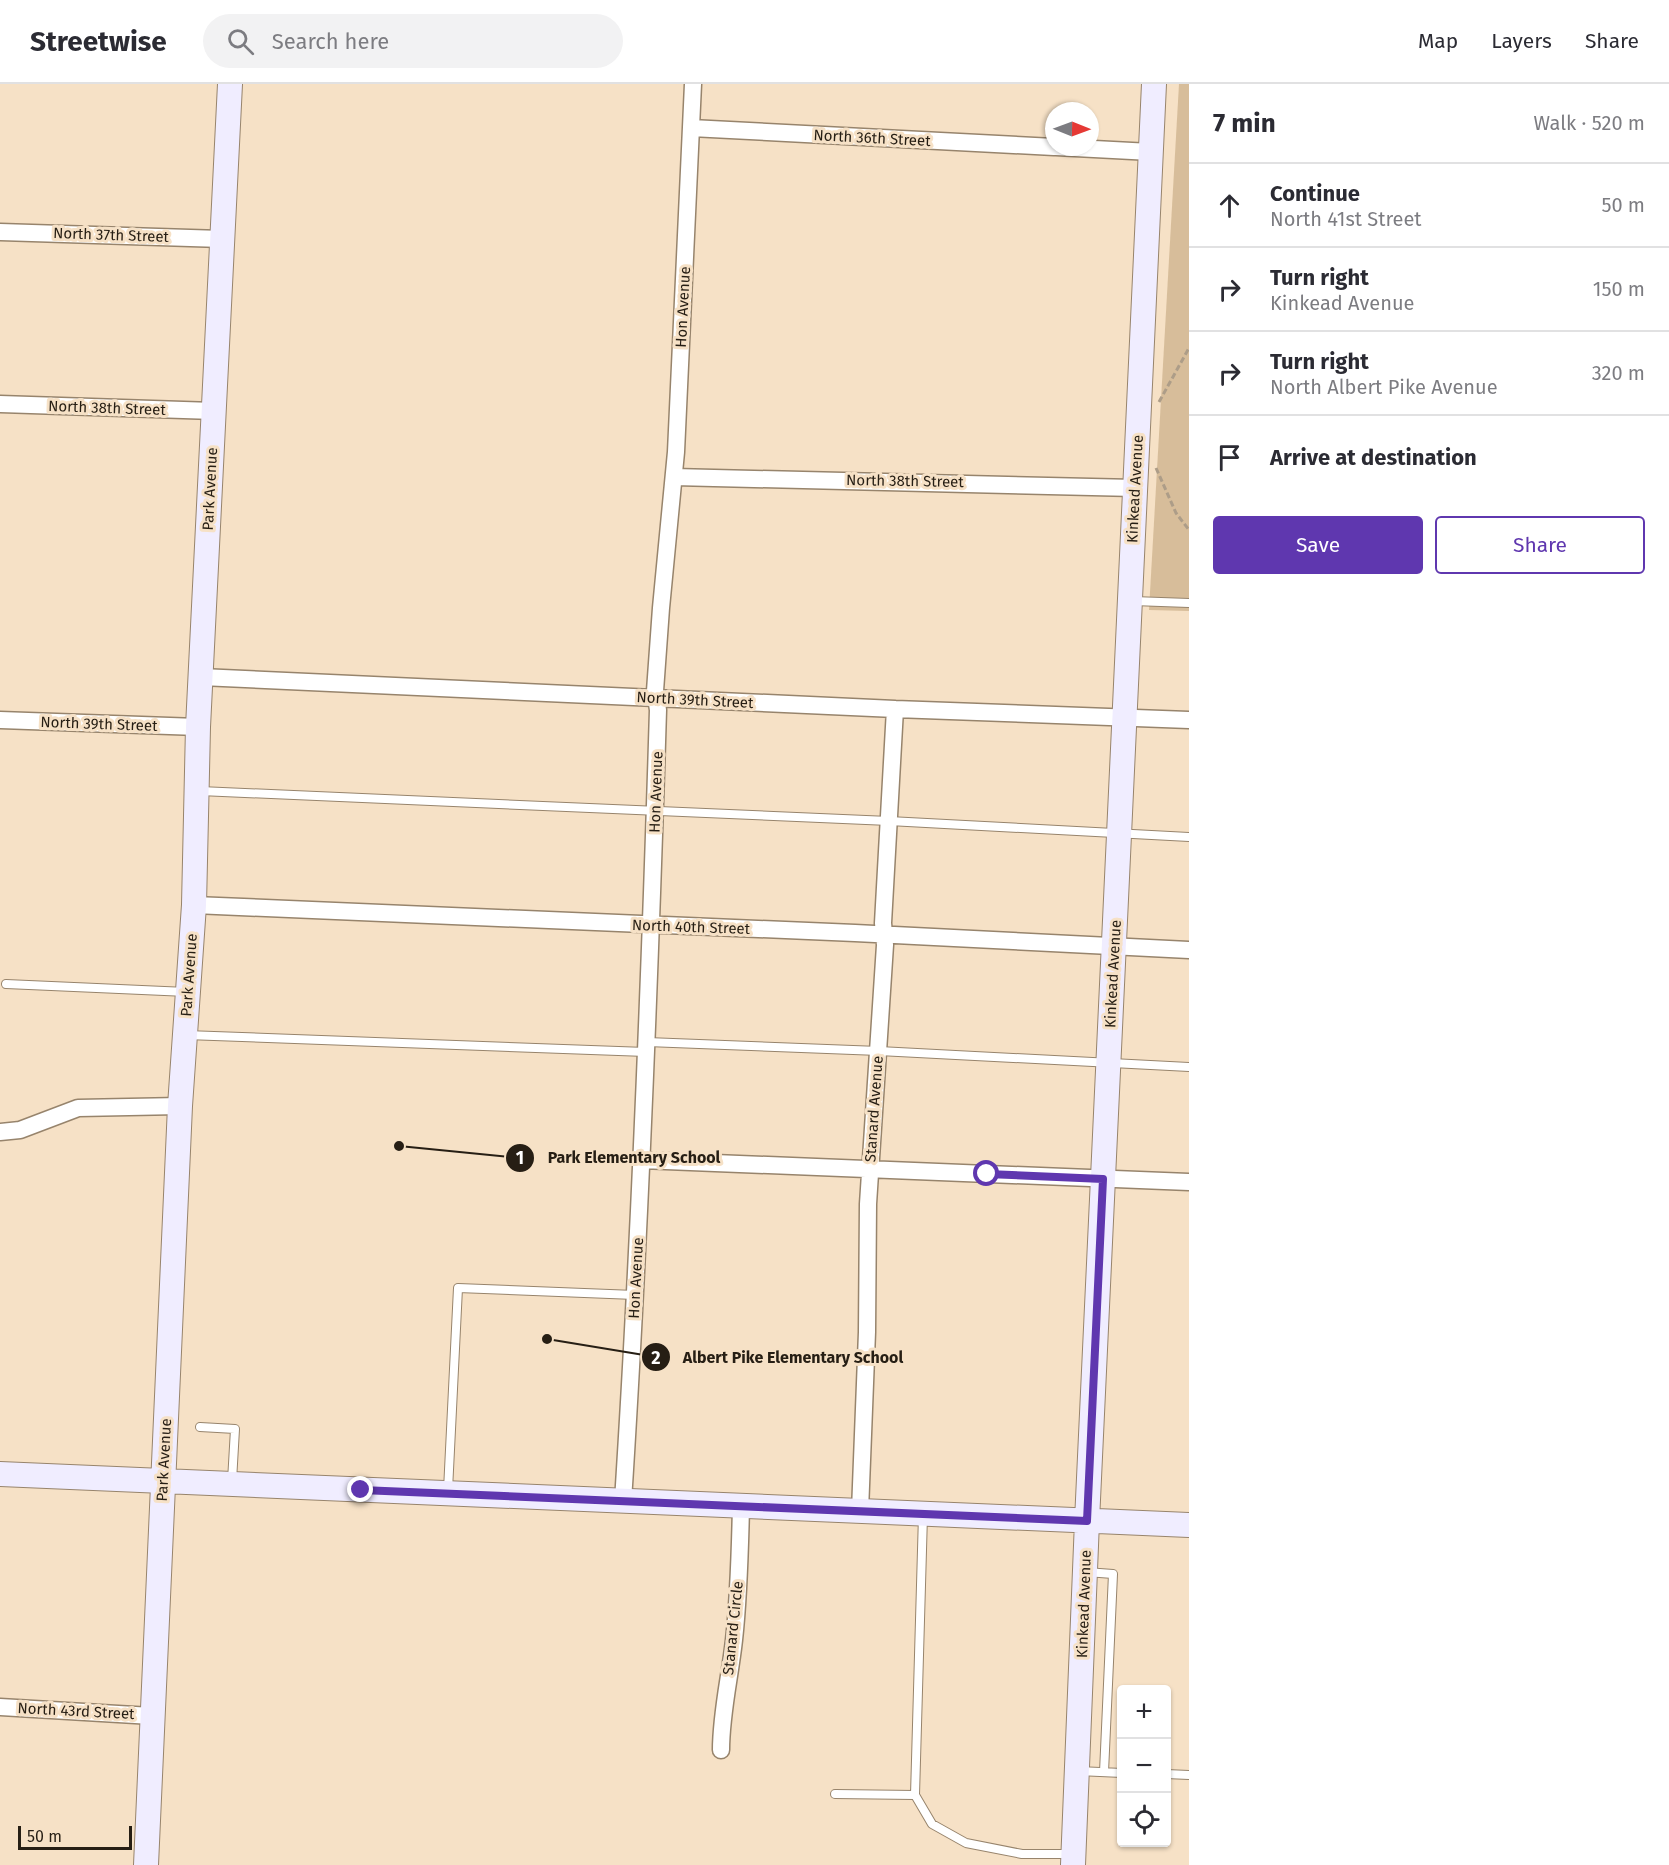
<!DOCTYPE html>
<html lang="en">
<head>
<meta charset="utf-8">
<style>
  body { margin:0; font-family:"Fira Sans",sans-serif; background:#f2f2f3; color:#2b2b33 }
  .controls { position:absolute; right:18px; bottom:18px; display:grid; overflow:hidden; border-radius:6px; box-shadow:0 2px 4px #0004 }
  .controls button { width:54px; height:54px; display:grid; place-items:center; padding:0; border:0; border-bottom:2px solid #e1e1e2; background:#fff; color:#2b2b33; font:30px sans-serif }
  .compass { position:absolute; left:1045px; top:18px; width:54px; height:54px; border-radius:50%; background:#fff; box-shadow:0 2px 4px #0004; rotate:91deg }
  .scale { position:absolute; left:18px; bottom:15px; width:114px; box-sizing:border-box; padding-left:6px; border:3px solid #261e14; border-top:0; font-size:16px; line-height:21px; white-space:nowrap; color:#261e14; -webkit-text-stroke:4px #f6e1c6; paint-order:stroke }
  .stop { position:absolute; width:18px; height:18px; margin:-14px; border:4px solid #5f37af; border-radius:50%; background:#fff }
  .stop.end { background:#5f37af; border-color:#fff; box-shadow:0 2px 6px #0008 }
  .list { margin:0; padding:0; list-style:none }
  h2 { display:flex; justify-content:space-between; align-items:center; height:78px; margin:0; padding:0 24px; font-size:26px }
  h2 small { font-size:20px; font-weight:400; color:#7c7c81 }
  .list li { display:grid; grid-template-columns:39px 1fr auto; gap:18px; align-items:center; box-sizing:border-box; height:84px; padding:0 24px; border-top:2px solid #e1e1e2 }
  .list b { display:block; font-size:22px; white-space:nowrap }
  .list p { margin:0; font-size:20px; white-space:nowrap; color:#7c7c81 }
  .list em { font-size:20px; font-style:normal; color:#7c7c81 }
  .actions { display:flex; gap:12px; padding:18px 24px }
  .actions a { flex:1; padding:14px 0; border:2px solid #5f37af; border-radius:6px; text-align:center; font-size:21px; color:#5f37af }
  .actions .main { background:#5f37af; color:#fff }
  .icon { flex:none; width:33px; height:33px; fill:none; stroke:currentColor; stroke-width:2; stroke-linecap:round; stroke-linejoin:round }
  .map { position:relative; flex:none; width:1189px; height:1781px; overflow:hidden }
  header { display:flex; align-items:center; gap:36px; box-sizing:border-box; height:84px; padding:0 30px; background:#fff; border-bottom:2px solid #e1e1e2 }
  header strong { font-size:28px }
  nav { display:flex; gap:33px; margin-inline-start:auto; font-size:21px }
  .search { width:420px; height:54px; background:#f2f2f3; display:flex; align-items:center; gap:15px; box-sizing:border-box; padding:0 21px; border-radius:33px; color:#7c7c81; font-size:22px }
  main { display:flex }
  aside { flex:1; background:#fff }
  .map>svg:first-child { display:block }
</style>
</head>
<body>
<header>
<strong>Streetwise</strong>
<div class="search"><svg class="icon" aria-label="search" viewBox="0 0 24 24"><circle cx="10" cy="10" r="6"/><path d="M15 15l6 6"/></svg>Search here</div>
<nav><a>Map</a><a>Layers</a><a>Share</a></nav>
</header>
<main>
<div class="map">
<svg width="1189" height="1781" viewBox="0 0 1189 1781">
  <rect width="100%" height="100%" fill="#f6e1c6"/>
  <!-- green -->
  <path fill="#d7bd9a" d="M1179 0H1189V527L1149 526Z"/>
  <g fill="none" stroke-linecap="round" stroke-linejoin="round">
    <!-- lane casing -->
    <g stroke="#97846c" stroke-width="10">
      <path id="lane" d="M1133 517 1189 519
        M200 707 889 737 1189 753
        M6 900 187 908
        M186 951 646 968
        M647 958 879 967 1189 983
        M200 1343 235 1345 232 1397
        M448 1406 458 1204 635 1211
        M923 1431 915 1711 932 1740 966 1759 1022 1770H1070
        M1086 1488 1113 1490 1104 1688
        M1078 1687 1122 1689
        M1166 1690 1189 1691
        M835 1710 915 1711"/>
    </g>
    <!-- street casing -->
    <g stroke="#97846c" stroke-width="19">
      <path id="street" d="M691 44 1054 63
        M1056 63 1151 68
        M0 148 222 155
        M0 320 214 327
        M674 393 1135 404
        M201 593 895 625 1189 636
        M0 636 198 643
        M194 821 855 849 1189 866
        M0 1048 20 1046 78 1024 180 1022
        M641 1076 1189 1098
        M623 1417C640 1153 650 890 658 626L655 607 661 524 676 368 693 0
        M860 1427 867 1248 868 1120 885 861 883 839 895 625
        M0 1623 152 1632
        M721 1666C721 1629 730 1593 734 1556 739 1511 740 1467 741 1422"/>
    </g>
    <!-- secondary casing -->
    <g stroke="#97846c" stroke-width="26">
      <path id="secondary" d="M0 1390 1189 1441
        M146 1781 180 1022 194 821 198 643 230 0
        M1073 1781 1087 1437 1154 0"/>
    </g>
    <!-- path -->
    <path stroke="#ad9d88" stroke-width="3" stroke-dasharray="6 3" stroke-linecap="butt" d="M1159 318 1189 264
      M1156 384 1176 429 1189 446"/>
    <!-- lane -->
    <use href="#lane" stroke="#fff" stroke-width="8"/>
    <!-- street -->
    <use href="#street" stroke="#fff" stroke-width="16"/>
    <!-- secondary -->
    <use href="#secondary" stroke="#f0edff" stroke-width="24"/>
  </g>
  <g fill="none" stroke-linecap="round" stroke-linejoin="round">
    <!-- route -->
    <path stroke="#5f37af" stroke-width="8" d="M361 1406 1087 1437 1103 1095 987 1090"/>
  </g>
  <g text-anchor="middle" stroke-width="6" stroke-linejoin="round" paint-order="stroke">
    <!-- street labels -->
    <g font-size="15" fill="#261e14" stroke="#f6e1c6">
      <text transform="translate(872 54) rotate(3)" y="5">North 36th Street</text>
      <text transform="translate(111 151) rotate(2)" y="5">North 37th Street</text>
      <text transform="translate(683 223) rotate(-87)" y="5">Hon Avenue</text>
      <text transform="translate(107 324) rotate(2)" y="5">North 38th Street</text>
      <text transform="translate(905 397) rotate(1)" y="5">North 38th Street</text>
      <text transform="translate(210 405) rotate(-87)" y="5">Park Avenue</text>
      <text transform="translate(1135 405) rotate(-87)" y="5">Kinkead Avenue</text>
      <text transform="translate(695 616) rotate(3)" y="5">North 39th Street</text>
      <text transform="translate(99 640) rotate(2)" y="5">North 39th Street</text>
      <text transform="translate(656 708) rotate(-88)" y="5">Hon Avenue</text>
      <text transform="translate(691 843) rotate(2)" y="5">North 40th Street</text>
      <text transform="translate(1113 890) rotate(-87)" y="5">Kinkead Avenue</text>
      <text transform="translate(189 891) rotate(-86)" y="5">Park Avenue</text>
      <text transform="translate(874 1025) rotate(-86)" y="5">Stanard Avenue</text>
      <text transform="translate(636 1194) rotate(-87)" y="5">Hon Avenue</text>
      <text transform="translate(164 1376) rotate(-87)" y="5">Park Avenue</text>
      <text transform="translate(1084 1520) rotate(-88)" y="5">Kinkead Avenue</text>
      <text transform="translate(733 1544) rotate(-84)" y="5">Stanard Circle</text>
      <text transform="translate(76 1627) rotate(3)" y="5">North 43rd Street</text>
    </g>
  </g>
  <!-- callouts -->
  <path fill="none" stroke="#261e14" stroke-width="2" d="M399 1062L520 1074M547 1255L656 1273"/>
  <g fill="#261e14" stroke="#f6e1c6" stroke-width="2">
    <circle cx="399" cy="1062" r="6"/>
    <circle cx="547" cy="1255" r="6"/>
    <circle cx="520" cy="1074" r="15"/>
    <circle cx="656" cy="1273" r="15"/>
  </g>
  <g font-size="18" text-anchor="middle" font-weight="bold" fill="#fff">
    <text x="520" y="1080">1</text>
    <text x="656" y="1280">2</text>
  </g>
  <g font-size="16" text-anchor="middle" font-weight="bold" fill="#261e14" stroke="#f6e1c6" stroke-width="6" stroke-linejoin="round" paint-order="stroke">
    <text x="634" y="1079">Park Elementary School</text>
    <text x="793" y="1279">Albert Pike Elementary School</text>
  </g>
</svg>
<div class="controls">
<button>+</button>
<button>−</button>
<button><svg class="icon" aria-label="locate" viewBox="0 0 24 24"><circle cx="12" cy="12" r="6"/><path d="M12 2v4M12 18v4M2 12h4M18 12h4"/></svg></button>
</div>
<svg class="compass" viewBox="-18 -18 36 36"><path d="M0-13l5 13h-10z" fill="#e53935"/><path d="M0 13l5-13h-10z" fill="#7c7c81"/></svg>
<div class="scale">50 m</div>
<div class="stop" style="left:987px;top:1090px"></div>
<div class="stop end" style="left:361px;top:1406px"></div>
</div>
<aside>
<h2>7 min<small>Walk · 520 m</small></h2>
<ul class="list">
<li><svg class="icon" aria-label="ahead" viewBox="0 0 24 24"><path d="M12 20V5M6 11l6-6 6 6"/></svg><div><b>Continue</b><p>North 41st Street</p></div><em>50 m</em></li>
<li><svg class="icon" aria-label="right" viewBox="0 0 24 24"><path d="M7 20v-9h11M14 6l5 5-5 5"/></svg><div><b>Turn right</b><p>Kinkead Avenue</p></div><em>150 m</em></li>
<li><svg class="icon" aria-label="right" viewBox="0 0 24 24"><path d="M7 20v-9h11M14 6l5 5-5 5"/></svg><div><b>Turn right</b><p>North Albert Pike Avenue</p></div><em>320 m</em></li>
<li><svg class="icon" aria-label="arrive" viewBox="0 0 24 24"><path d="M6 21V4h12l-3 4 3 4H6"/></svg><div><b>Arrive at destination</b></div></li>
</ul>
<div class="actions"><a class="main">Save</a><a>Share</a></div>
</aside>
</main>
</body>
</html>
